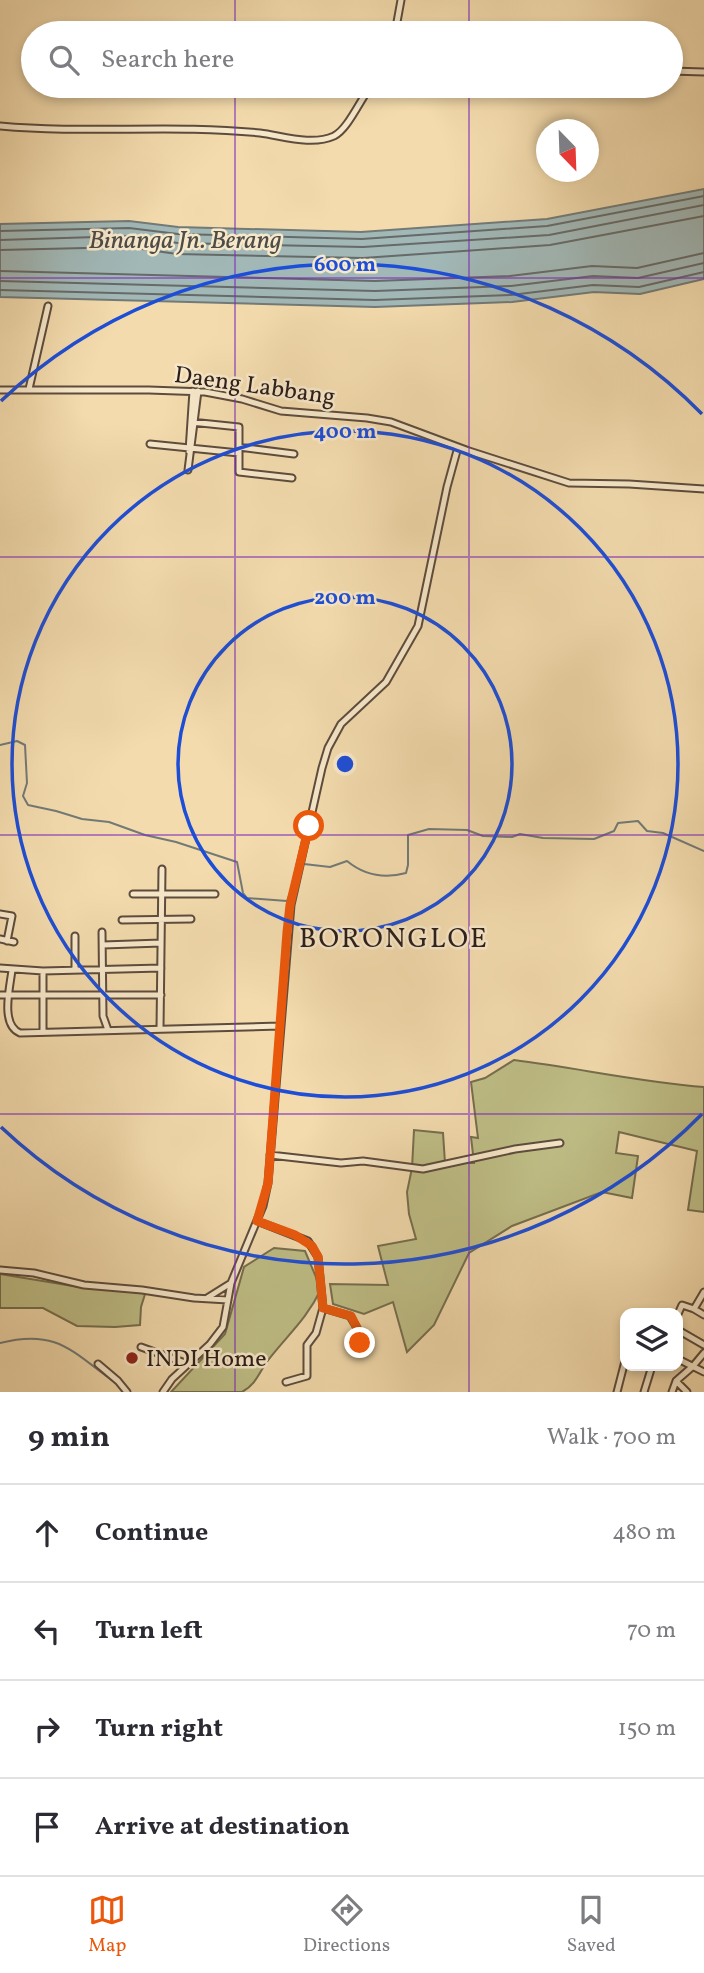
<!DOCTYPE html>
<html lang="en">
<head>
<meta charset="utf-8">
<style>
  body { margin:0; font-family:Vollkorn,serif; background:#f2f2f3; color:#2b2b33 }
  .controls { position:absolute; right:21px; bottom:21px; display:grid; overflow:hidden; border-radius:14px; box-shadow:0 4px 10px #0003 }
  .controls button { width:63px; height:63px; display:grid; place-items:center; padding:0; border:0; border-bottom:2px solid #e1e1e2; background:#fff; color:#2b2b33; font:35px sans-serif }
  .compass { position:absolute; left:536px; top:119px; width:63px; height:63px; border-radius:50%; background:#fff; box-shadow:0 4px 10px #0003; rotate:157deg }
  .stop { position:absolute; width:21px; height:21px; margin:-16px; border:5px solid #ea580c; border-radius:50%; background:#fff }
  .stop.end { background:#ea580c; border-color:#fff; box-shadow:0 2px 7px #0008 }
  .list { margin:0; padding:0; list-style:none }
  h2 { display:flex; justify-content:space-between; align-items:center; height:91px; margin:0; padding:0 28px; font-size:30px }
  h2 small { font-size:23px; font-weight:400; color:#7c7c81 }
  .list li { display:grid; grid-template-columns:46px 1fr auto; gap:21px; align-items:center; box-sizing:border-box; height:98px; padding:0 28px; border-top:2px solid #e1e1e2 }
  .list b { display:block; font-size:26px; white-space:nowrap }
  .list em { font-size:23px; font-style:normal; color:#7c7c81 }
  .icon { flex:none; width:38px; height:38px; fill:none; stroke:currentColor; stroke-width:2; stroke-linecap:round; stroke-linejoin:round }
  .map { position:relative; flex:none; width:704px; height:1392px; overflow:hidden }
  .search { position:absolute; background:#fff; box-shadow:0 4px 10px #0003; left:21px; right:21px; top:21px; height:77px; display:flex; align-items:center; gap:18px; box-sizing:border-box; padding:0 24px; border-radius:38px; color:#7c7c81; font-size:26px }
  .sheet { height:483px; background:#fff }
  nav { display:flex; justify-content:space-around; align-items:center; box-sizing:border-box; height:98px; border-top:2px solid #e1e1e2; background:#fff; font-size:19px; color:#7c7c81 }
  nav a { display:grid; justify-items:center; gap:4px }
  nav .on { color:#ea580c }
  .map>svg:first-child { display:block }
</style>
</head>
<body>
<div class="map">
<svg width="704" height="1392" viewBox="0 0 704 1392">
  <rect width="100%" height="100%" fill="#f3dbad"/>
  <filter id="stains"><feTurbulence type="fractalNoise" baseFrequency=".00286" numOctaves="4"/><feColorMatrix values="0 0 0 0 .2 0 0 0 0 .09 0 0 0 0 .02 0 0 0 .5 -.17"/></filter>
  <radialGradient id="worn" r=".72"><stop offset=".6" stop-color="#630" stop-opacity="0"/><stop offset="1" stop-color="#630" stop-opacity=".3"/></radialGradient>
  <!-- green -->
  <path fill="#bfbe86" stroke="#756e4f" stroke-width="2" d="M514 1060C578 1068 640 1082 704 1087V1212L688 1210 697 1151 619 1132 616 1153 638 1156 632 1198 602 1192 512 1226 469 1253 434 1325 407 1352 393 1302 364 1314 333 1304 330 1284 388 1285 378 1246 416 1239 409 1214 407 1192 412 1168 414 1130 443 1133 445 1163H474L471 1137 478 1138 471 1082 485 1078Z
    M274 1248 305 1251 321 1289C306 1321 286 1336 266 1363 258 1375 255 1385 242 1392H171L225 1334 244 1267Z
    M0 1274 85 1288 146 1291 141 1307 140 1325 115 1327 77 1326 43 1308H0Z"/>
  <!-- water -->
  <path fill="#a1b8b7" stroke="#727a77" stroke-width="2" d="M704 189V279L640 294 594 292 512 302 375 307 0 297V224L129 221 178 227 361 232 547 219Z"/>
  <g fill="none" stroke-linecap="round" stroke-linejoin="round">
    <!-- shore -->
    <path stroke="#666a68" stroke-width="2" d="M0 231 129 228 178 234 362 239 547 226 704 196
      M0 240 128 236 178 243 363 247 549 235 704 205
      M0 250 128 247 177 254 363 258 550 245 704 216
      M0 271 375 281 510 276 592 266 637 268 704 253
      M0 281 375 291 511 286 593 276 638 278 704 263
      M0 290 375 300 511 295 593 285 639 287 704 272"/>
    <!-- stream -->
    <path stroke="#727a77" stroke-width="2" d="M0 745 17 741 25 745 27 783 23 796 28 805 56 811 82 819 109 822 145 835 176 842 237 862 243 893 247 898 287 901 292 888
      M304 864 330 867 347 861C364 875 384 879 406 873L408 865V835L429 829 467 830 483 836 512 837 520 834 543 838 594 839 614 831 618 823 638 821 647 831 663 833 704 851
      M0 1343C58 1328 73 1353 116 1383"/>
    <!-- minor casing -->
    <g stroke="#5d4c3d" stroke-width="9">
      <path id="minor" d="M395 33 401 0
        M671 71 704 72
        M0 126C87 134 174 124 260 133 283 136 312 146 334 136 348 129 360 100 371 86
        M29 389 48 306
        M0 390H149L205 392 242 399 281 411 367 418 391 422 469 451 569 483 629 484 704 489
        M191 422 239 427V472L292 478
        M150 444 239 453
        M239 447 294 454
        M189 451 193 391
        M188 470 198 391
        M133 894H215
        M0 914 12 916 7 941
        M122 920 191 919
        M102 932 103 1016 108 1030
        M75 936V970
        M0 939 14 942
        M103 945 161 943
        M0 968 43 971 161 968
        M12 970C10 987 0 1025 20 1033L280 1026
        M0 995H161
        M160 1029 162 869
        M43 1032V971
        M270 1155 341 1163 363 1161 423 1169 515 1149 560 1143
        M257 1221 308 1241 318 1257 323 1308 316 1333 307 1345V1376L286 1382
        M0 1270 34 1273 84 1285 142 1290 194 1298 228 1300
        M704 1292 694 1309 704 1315
        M207 1298 231 1283
        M323 1308 350 1316 357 1328 360 1343
        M678 1314 682 1305 694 1309
        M678 1330 704 1345
        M141 1347 188 1364
        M678 1359 704 1372
        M98 1364 118 1381 127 1392
        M694 1365 704 1353
        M676 1381 687 1392
        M163 1392 172 1379 210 1344 223 1327 231 1283 263 1206 268 1183 291 905 322 768 328 748 341 724 386 682 418 626 447 487 458 447
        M617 1392 625 1361
        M644 1392 652 1366
        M672 1392 676 1381 692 1367"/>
    </g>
    <!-- minor -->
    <use href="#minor" stroke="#f7e8ca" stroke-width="5"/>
  </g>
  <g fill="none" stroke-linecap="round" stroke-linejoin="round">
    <!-- route -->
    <path stroke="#ea580c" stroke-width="9" d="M309 826 290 905 287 932 268 1183 257 1221 295 1235 312 1246 318 1257 323 1308 351 1316 357 1328 360 1343"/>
  </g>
  <!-- grid -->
  <path fill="none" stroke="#7b2cbf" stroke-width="2" stroke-opacity="0.55" d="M235 0V33M469 0V33M235 86V1392M469 86V1392M0 278H704M0 557H704M0 835H704M0 1114H704"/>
  <!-- distance rings -->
  <g fill="none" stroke="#1d4ed8" stroke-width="3.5">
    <circle cx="345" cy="764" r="167"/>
    <circle cx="345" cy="764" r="333"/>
    <path d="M702 1114A500 500 0 0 1 1 1127M1 401A500 500 0 0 1 702 414"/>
  </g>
  <!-- markers -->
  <circle fill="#8f2418" stroke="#f7e8ca" stroke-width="2.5" cx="132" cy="1358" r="7"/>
  <g text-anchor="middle" stroke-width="5" stroke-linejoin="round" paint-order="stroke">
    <!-- street labels -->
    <g font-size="24" fill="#2b1d18" stroke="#f7e8ca">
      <text transform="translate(255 385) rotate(8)" y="8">Daeng Labbang</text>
    </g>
    <!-- poi labels -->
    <g font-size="24" fill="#2b1d18" stroke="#f7e8ca" text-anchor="start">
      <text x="146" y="1366">INDI Home</text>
    </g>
    <!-- water labels -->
    <g font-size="26" font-style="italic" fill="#4e4c48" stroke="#f7e8ca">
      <text x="185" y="248">Binanga Jn. Berang</text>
    </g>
    <!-- quarter labels -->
    <g font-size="28" letter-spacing="2" fill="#2b1d18" stroke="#f7e8ca">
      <text x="394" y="947">BORONGLOE</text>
    </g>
  </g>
  <circle cx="345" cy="764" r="10" fill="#1d4ed8" stroke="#f7e8ca" stroke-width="3.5"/>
  <g font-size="21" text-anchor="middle" font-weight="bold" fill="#1d4ed8" stroke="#f7e8ca" stroke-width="5" stroke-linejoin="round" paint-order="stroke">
    <text x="345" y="271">600 m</text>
    <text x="345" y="438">400 m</text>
    <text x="345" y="604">200 m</text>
  </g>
  <rect width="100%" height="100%" filter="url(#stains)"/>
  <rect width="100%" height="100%" fill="url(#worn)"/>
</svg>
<div class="controls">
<button><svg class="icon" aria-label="layers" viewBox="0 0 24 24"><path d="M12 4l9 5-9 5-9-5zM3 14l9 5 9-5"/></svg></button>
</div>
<svg class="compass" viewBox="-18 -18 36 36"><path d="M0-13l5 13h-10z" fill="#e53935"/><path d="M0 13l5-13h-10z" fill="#7c7c81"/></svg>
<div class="stop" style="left:309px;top:826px"></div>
<div class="stop end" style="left:360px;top:1343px"></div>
<div class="search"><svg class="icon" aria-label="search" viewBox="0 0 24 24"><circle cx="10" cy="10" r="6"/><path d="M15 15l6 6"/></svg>Search here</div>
</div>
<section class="sheet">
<h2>9 min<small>Walk · 700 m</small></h2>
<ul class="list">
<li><svg class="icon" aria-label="ahead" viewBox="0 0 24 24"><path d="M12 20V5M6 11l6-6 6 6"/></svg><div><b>Continue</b></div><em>480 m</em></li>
<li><svg class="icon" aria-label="left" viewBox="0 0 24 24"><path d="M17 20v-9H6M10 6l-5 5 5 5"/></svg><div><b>Turn left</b></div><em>70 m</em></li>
<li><svg class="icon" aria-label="right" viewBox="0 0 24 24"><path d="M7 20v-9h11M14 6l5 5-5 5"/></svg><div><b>Turn right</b></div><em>150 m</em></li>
<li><svg class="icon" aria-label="arrive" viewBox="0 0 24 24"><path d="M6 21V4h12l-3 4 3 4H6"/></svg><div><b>Arrive at destination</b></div></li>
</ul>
</section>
<nav>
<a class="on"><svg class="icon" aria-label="map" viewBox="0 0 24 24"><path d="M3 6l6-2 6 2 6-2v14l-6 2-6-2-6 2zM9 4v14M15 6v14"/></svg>Map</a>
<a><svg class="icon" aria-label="directions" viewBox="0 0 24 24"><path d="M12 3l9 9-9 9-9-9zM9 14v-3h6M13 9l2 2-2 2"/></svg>Directions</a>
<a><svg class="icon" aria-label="saved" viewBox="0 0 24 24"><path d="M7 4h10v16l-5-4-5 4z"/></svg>Saved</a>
</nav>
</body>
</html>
